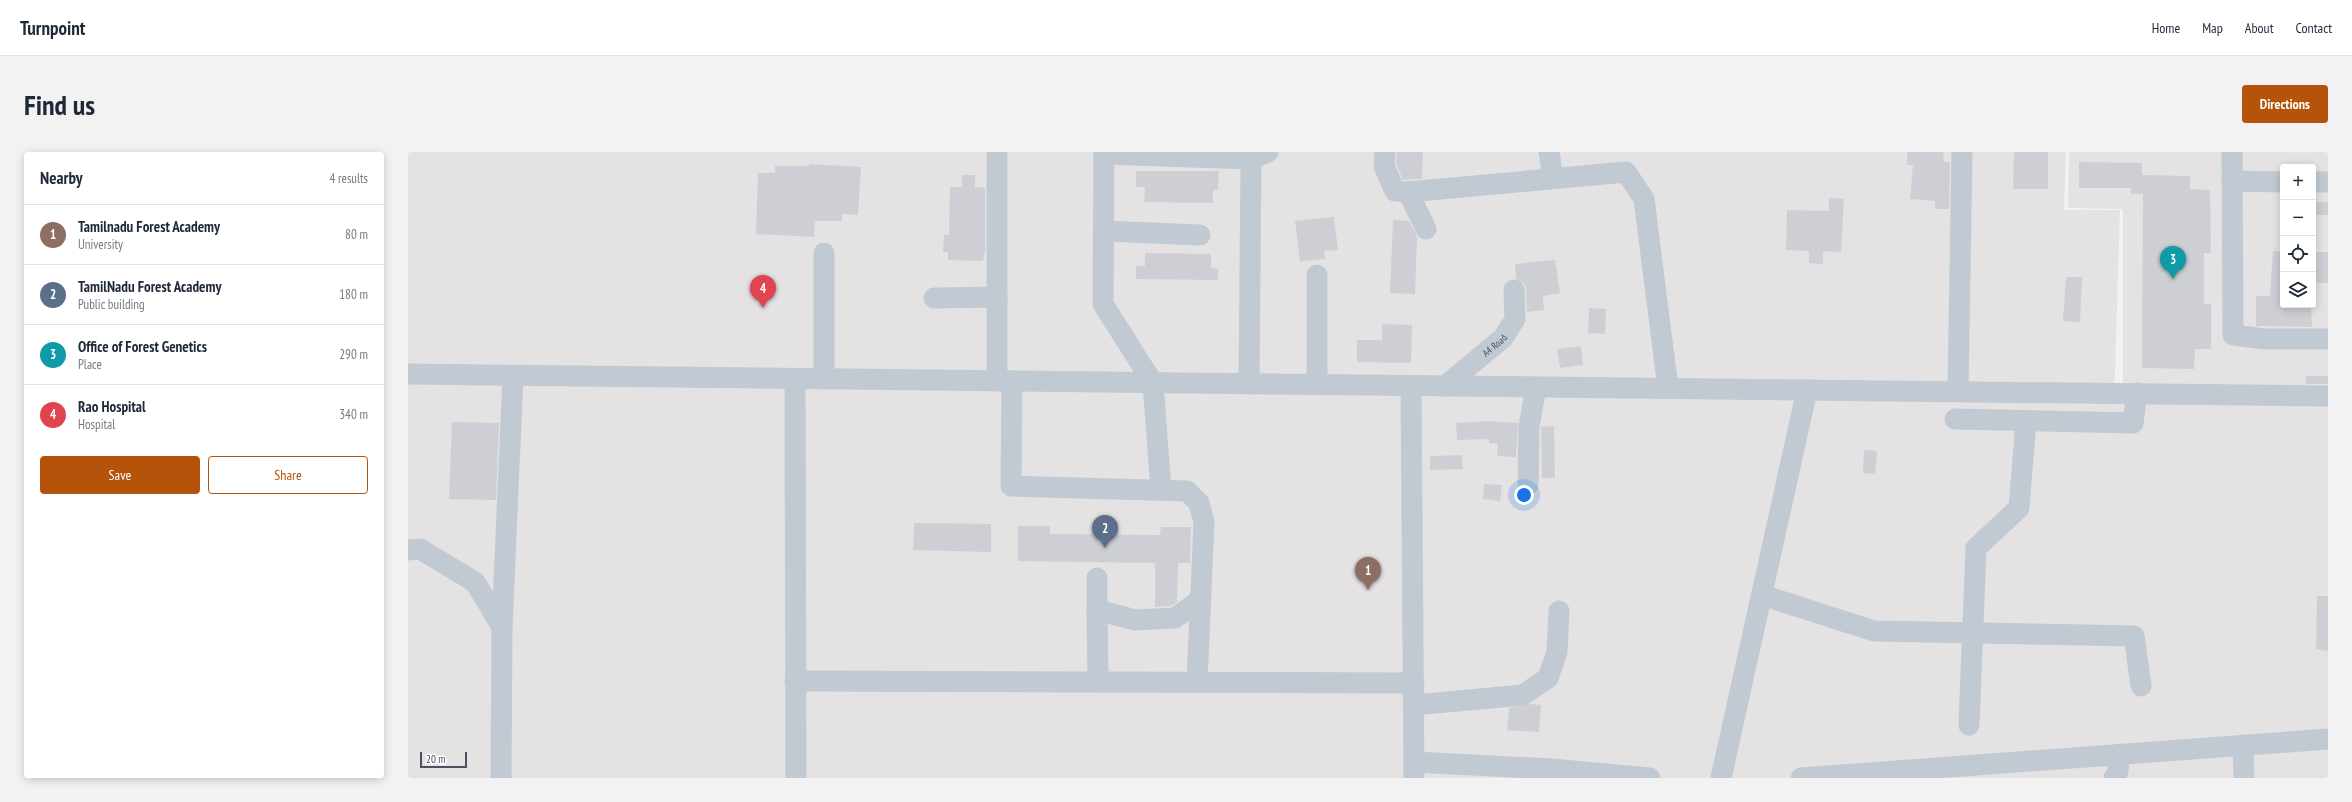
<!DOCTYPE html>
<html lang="en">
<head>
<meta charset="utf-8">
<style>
  body { margin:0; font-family:"PT Sans Narrow",sans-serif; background:#f2f2f3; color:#1f2937 }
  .controls { position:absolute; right:12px; top:12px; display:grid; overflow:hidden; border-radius:4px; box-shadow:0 2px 10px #0003 }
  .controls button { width:36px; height:36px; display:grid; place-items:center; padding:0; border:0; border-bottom:1px solid #e0e1e3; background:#fff; color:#1f2937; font:20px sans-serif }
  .scale { position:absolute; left:12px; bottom:10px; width:47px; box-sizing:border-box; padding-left:4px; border:2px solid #48535f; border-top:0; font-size:11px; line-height:14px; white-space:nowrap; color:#48535f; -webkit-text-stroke:3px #fff; paint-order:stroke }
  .you { position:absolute; left:1116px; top:343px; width:14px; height:14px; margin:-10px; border:3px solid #fff; border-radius:50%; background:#1a73e8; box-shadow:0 0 0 6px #1a73e833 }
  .badge { display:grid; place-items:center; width:26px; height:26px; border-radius:50%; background:#b45309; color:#fff; font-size:13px; font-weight:700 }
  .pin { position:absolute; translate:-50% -33px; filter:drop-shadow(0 1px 2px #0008) }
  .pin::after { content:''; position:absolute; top:21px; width:14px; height:12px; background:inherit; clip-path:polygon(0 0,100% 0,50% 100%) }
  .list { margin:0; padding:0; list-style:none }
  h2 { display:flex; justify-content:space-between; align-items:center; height:52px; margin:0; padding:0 16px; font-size:17px }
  h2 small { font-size:13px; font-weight:400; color:#747a83 }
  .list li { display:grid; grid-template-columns:26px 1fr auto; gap:12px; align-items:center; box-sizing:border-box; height:60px; padding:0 16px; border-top:1px solid #e0e1e3 }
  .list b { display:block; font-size:15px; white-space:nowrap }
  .list p { margin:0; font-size:13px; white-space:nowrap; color:#747a83 }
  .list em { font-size:13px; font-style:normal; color:#747a83 }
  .actions { display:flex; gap:8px; padding:12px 16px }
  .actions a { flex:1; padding:9px 0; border:1px solid #b45309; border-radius:4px; text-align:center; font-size:14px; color:#b45309 }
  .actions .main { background:#b45309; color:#fff }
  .icon { flex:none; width:22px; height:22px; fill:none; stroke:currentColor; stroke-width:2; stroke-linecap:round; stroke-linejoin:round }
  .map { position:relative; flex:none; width:1920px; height:626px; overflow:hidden; border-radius:4px }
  header { display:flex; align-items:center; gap:24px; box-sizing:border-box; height:56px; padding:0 20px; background:#fff; border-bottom:1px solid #e0e1e3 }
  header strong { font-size:19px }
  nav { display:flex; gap:22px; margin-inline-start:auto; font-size:14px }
  .intro { display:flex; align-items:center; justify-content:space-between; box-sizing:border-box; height:96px; padding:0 24px }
  h1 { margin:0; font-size:28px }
  .button { padding:10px 18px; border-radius:4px; background:#b45309; color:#fff; font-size:14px; font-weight:700 }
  main { display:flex; gap:24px; padding:0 24px }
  aside { flex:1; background:#fff; border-radius:4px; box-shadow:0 2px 10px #0003 }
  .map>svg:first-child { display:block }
</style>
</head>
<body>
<header>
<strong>Turnpoint</strong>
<nav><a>Home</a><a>Map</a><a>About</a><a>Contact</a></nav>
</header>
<div class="intro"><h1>Find us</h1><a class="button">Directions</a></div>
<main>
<aside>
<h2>Nearby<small>4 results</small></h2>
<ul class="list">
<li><span class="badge" style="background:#8d6e63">1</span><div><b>Tamilnadu Forest Academy</b><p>University</p></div><em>80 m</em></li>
<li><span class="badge" style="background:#5c6f8a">2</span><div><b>TamilNadu Forest Academy</b><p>Public building</p></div><em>180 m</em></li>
<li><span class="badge" style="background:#0f9aa8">3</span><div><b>Office of Forest Genetics</b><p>Place</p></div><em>290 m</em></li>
<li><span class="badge" style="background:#e0444e">4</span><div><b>Rao Hospital</b><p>Hospital</p></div><em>340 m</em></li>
</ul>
<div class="actions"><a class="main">Save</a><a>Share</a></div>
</aside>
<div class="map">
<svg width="1920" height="626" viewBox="0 0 1920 626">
  <rect width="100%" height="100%" fill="#f3f1f1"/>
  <!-- education -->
  <path fill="#e4e2e3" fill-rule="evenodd" d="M0 0H1658L1656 58H1712L1706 249 1920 250V626H0Z
    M1661 0H1920V240L1715 238V57L1660 56ZM1875 15H1905V153H1875Z"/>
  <!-- building -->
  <path fill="#cdcfd5" d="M989 0H1015L1014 27 995 28 988 12Z
    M1499 0H1535L1536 10H1542L1541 57H1527V49L1502 47 1505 13H1499Z
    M1606 0H1640V37H1605Z
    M1671 10 1734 11V23L1782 24V37L1802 38 1803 101H1796V152H1803V197H1787L1786 217 1734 216 1735 42H1723V36H1671Z
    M401 12 453 15 450 63 434 62V69H407L406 85 348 82 350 21H367V14H401Z
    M728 19H811L810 38H805V51L736 50 737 35H728Z
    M554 23H567V35L577 36V98L575 109 540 108V100H535L536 83H541L542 35H554Z
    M1421 46 1436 47 1433 100 1415 99V112L1401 111V99L1378 98 1379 58 1421 59Z
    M1905 50H1920V63H1905Z
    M926 65 930 98 916 99 917 107 892 109 887 69Z
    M985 68 1001 69 1009 84 1007 142 982 141Z
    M1865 99H1875V153H1903L1904 175 1848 174V144H1862Z
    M1905 100H1920V131H1905Z
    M737 101 803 102V116L810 117V128L728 127V114H737Z
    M1147 108 1152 141 1135 144 1136 158 1119 160 1118 137 1116 131 1108 127 1107 112Z
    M1658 125H1674L1672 170 1655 169Z
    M1181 156 1198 157 1197 182 1180 181Z
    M974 172 1004 173 1003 211 949 210V188H974Z
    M1173 194 1175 213 1152 216 1149 197Z
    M1898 224H1920V232H1898Z
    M1082 269 1110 271 1108 305 1089 304 1090 292 1081 291V287L1049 288 1048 271Z
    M44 270 91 271 88 348 41 347Z
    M1146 274 1147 326H1134L1133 275Z
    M1456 298 1469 299 1467 322 1455 321Z
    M1054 303 1055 317 1022 318V304Z
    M1076 332 1094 333 1092 349 1075 347Z
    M506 371 583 372V400L505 398Z
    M610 374H642V382L752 383 753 375H783L782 411H770L769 450 763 454 747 455V411L610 409Z
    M1909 444H1920V499L1908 497Z
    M1122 552 1133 553 1131 580 1099 578 1101 556Z"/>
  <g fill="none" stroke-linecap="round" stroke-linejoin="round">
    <!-- minor -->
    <g stroke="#c1cad2" stroke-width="21">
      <path d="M589 0V229"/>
      <path d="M696 0 695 152 745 231 753 338"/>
      <path d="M977 0 976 14 987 39 1000 40 1018 77"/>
      <path d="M1141 0 1145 26"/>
      <path d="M1824 0 1825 183 1857 187H1920"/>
      <path d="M696 2 843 7 860 0"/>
      <path d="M1824 29 1875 30"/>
      <path d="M1905 30H1920"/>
      <path d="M1000 40 1218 20 1236 47 1260 236"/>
      <path d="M696 79 792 83"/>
      <path d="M909 123V232"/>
      <path d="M526 146 589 145"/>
      <path d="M0 222 1920 244"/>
      <path d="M387 227 388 626"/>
      <path d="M416 227V101"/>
      <path d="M604 229 603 334 779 339 791 351 796 370 789 530"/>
      <path d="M841 232 843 7"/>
      <path d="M1003 234 1006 626"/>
      <path id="s1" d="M1037 234 1095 186 1107 167 1106 138"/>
      <path d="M1550 239 1554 0"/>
      <path d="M1547 267 1725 271 1729 241"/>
      <path d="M1120 333 1121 275 1128 235"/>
      <path d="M0 398 12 397 67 430 94 475"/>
      <path d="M1354 443 1466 479 1726 484 1733 534"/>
      <path d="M689 458V426"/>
      <path d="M387 529 1006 531"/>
      <path d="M690 530 689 458 727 468 767 466 792 448"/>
      <path d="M1006 553 1115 543 1140 526 1149 500 1151 459"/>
      <path d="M1561 573 1568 396 1611 356 1618 269"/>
      <path d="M1835 593 1836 626"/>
      <path d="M1006 610 1144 617 1242 626"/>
      <path d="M93 626 94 475 105 224"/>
      <path d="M1313 626 1399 238"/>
      <path d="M1393 626 1920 587"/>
      <path d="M1706 626 1710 620 1711 602"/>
    </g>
  </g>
  <g text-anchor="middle" stroke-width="4" stroke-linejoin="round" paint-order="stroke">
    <!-- street labels -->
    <g font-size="10" fill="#48535f" stroke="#fff">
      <text dy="4" stroke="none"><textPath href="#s1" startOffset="64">A4 Road</textPath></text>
    </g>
  </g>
</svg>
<div class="controls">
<button>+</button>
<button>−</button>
<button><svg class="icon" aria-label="locate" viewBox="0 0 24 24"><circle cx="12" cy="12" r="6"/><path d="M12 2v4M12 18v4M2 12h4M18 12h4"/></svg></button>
<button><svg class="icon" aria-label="layers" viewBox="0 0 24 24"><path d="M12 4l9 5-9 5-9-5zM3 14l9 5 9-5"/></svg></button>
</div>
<div class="scale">20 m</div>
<div class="you"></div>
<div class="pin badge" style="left:960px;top:438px;background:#8d6e63">1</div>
<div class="pin badge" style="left:697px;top:396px;background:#5c6f8a">2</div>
<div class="pin badge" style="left:1765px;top:127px;background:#0f9aa8">3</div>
<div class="pin badge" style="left:355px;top:156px;background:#e0444e">4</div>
</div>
</main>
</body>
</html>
